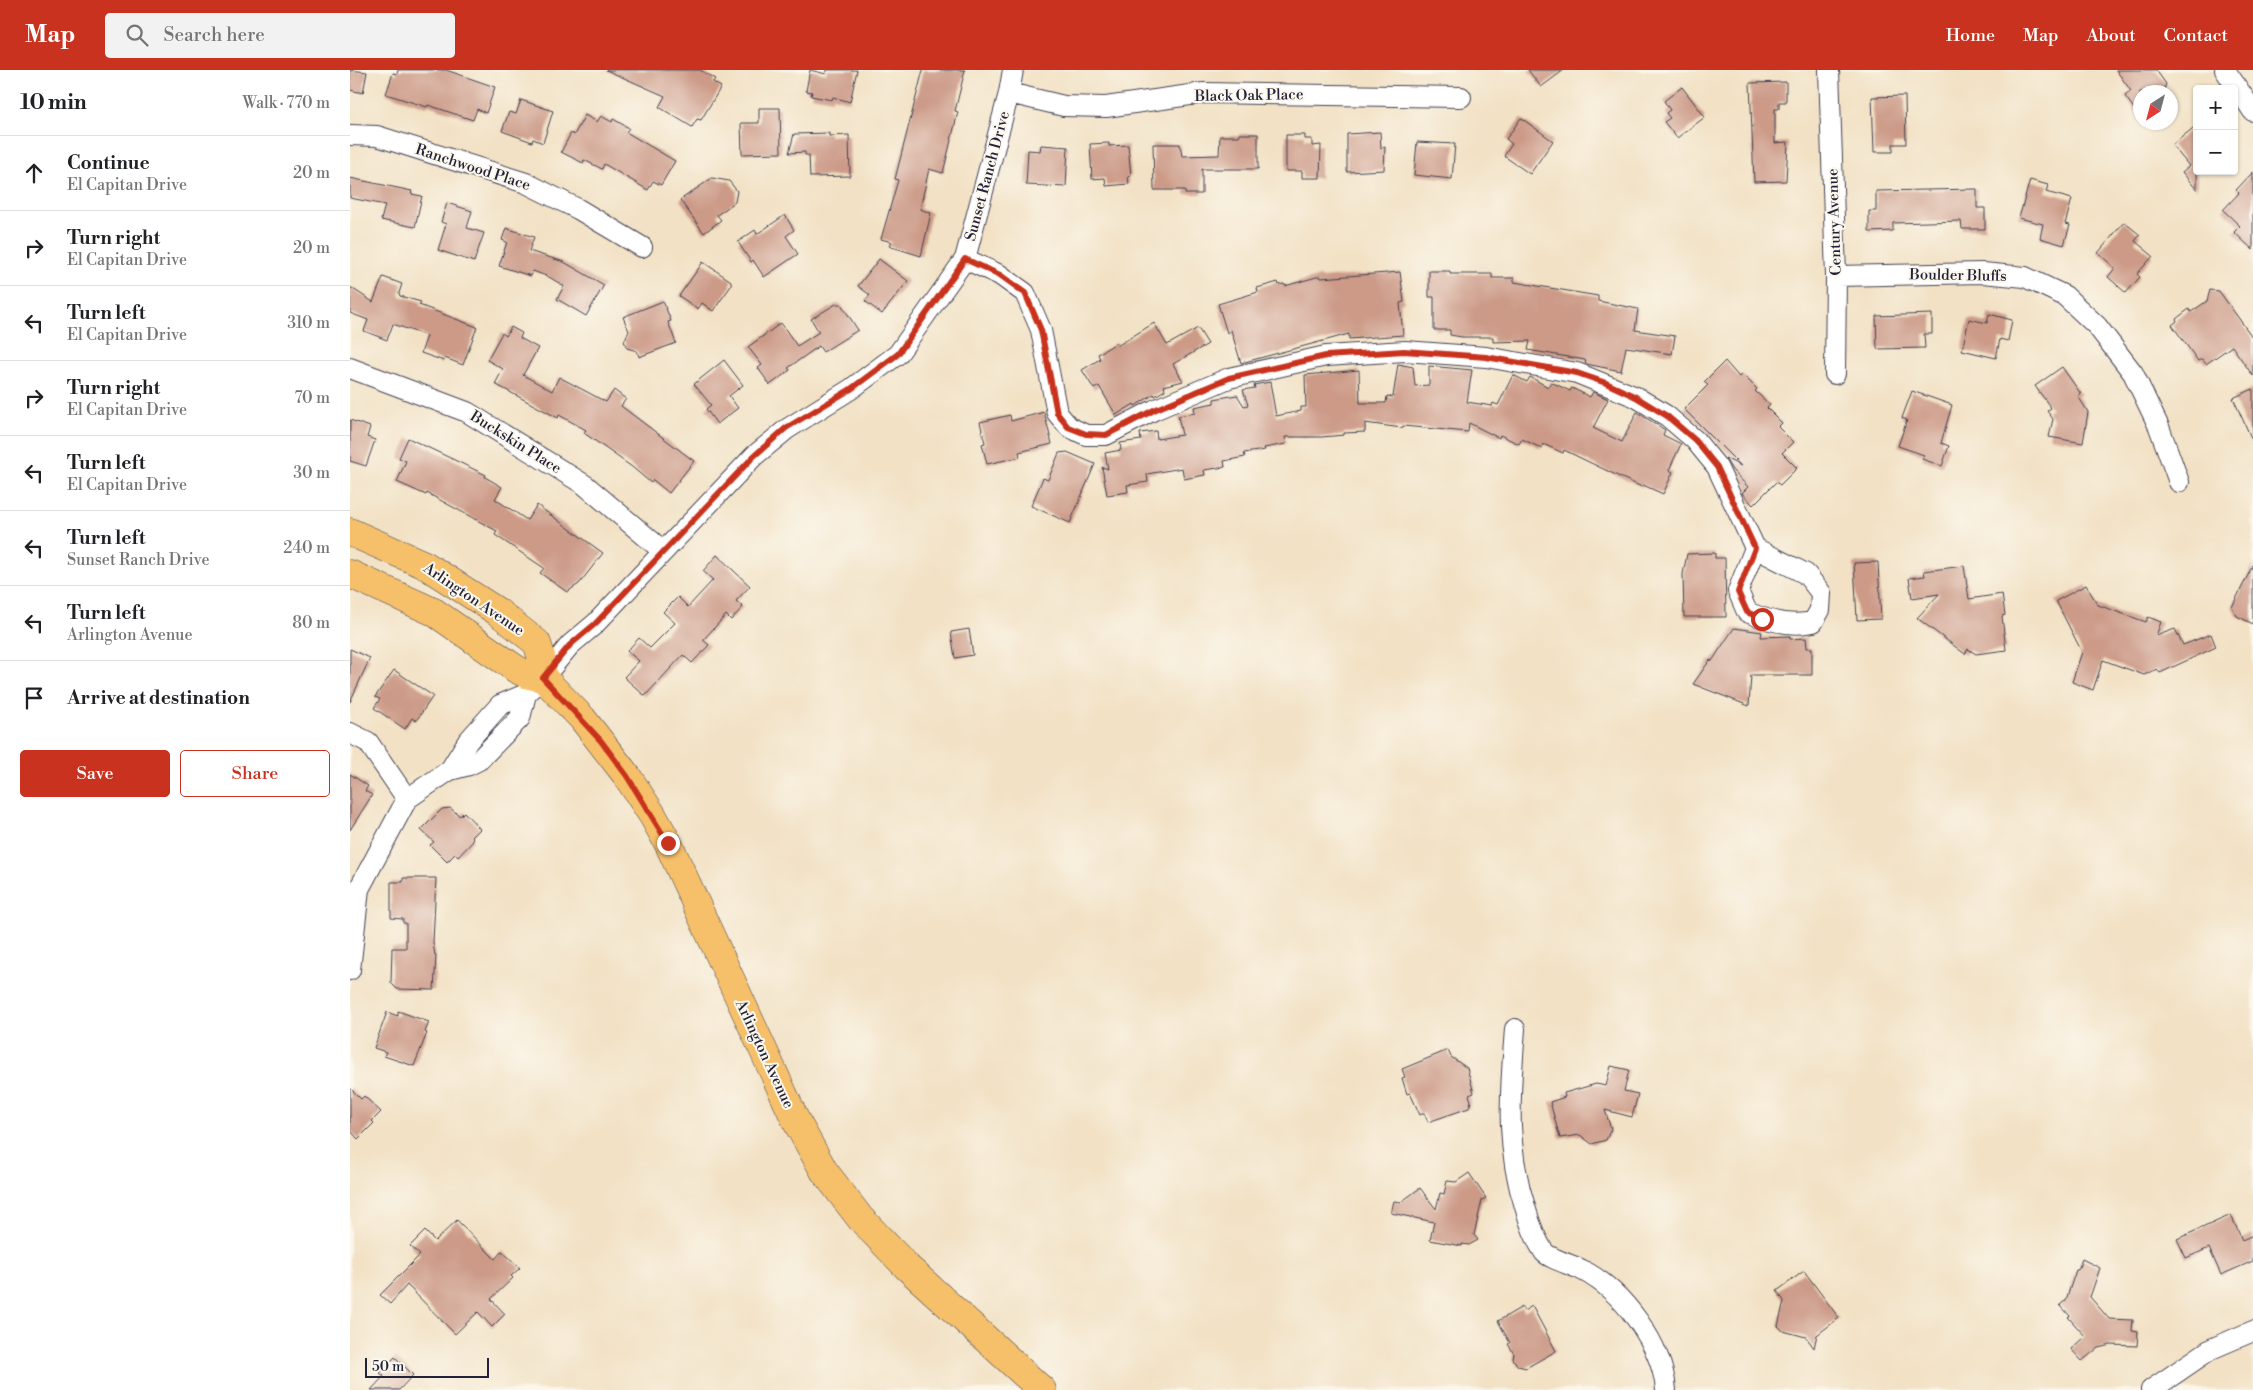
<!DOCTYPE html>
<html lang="en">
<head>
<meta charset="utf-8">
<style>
  body { margin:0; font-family:"Libre Bodoni",serif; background:#f2f2f2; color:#202124 }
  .controls { position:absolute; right:15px; top:15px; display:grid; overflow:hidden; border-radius:5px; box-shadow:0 1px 4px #0004 }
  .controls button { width:45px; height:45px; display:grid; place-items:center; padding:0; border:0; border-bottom:1px solid #e0e0e0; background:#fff; color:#202124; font:25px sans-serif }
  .compass { position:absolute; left:1783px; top:15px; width:45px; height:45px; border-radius:50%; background:#fff; box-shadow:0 1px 4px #0004; rotate:216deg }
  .scale { position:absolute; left:15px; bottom:12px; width:124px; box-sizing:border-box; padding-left:5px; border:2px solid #22223b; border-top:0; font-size:14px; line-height:18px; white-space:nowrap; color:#22223b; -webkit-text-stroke:4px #fbf7ec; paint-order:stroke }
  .stop { position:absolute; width:15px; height:15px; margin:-11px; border:4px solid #c8321e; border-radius:50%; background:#fff }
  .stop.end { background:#c8321e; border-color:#fff; box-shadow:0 1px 5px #0008 }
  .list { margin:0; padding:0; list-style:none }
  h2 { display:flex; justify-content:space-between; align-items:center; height:65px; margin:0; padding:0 20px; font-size:21px }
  h2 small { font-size:16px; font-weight:400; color:#757577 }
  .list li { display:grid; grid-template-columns:32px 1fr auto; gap:15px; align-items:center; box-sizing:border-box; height:75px; padding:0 20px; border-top:1px solid #e0e0e0 }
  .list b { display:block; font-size:19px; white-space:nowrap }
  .list p { margin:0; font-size:16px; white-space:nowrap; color:#757577 }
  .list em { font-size:16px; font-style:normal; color:#757577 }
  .actions { display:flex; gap:10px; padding:15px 20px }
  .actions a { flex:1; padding:11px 0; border:1px solid #c8321e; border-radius:5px; text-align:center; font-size:18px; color:#c8321e }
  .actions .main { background:#c8321e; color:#fff }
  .icon { flex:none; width:28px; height:28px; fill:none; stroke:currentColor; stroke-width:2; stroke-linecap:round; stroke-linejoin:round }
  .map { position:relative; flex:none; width:1903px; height:1320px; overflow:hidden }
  header { display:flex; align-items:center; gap:30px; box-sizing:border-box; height:70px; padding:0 25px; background:#c8321e; color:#fff }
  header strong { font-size:24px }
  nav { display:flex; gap:28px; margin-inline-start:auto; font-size:18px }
  .search { width:350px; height:45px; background:#f2f2f2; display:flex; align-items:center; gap:12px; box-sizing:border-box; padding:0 18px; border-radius:5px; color:#757577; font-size:19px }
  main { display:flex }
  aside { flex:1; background:#fff }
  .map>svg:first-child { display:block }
</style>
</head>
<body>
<header>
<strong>Map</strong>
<div class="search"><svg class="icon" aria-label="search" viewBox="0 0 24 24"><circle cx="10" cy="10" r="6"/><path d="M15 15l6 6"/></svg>Search here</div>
<nav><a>Home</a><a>Map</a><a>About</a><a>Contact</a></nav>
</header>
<main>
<aside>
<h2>10 min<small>Walk · 770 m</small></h2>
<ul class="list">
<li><svg class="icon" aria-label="ahead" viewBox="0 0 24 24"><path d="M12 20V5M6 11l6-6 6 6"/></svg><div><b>Continue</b><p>El Capitan Drive</p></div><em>20 m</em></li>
<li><svg class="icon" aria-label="right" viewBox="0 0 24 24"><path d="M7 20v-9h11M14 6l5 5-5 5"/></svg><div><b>Turn right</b><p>El Capitan Drive</p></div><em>20 m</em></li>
<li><svg class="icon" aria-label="left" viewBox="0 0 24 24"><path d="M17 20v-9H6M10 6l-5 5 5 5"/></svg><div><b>Turn left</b><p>El Capitan Drive</p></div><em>310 m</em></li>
<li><svg class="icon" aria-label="right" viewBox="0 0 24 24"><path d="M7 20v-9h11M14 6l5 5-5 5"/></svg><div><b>Turn right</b><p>El Capitan Drive</p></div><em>70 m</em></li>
<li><svg class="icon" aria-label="left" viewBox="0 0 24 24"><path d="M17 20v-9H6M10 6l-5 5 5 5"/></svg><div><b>Turn left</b><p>El Capitan Drive</p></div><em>30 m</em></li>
<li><svg class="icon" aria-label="left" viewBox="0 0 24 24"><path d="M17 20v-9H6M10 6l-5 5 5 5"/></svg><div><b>Turn left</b><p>Sunset Ranch Drive</p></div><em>240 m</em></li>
<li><svg class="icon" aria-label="left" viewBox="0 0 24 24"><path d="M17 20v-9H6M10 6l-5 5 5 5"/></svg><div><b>Turn left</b><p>Arlington Avenue</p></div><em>80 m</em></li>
<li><svg class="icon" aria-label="arrive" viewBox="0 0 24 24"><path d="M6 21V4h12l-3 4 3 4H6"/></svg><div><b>Arrive at destination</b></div></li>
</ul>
<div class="actions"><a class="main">Save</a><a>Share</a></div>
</aside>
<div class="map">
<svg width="1903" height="1320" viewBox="0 0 1903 1320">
  <rect width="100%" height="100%" fill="#fbf7ec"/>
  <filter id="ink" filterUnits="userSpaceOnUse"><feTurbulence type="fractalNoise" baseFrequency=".02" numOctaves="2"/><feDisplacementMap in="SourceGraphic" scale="10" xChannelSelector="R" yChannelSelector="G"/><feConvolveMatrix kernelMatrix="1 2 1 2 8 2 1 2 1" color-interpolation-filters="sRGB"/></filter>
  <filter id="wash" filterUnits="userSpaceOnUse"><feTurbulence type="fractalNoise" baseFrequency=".0096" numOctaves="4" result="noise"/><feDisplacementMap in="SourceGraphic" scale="20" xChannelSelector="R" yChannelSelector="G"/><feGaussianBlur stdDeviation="1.12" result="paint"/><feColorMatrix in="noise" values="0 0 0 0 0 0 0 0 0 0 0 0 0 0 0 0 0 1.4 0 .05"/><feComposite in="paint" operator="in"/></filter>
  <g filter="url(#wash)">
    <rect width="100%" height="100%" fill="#f2e1c4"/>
    <g id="blocks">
      <!-- building -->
      <path fill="#cc9a87" d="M0 0 17 2 13 23 0 20Z
        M48 0H96L145 17 136 43 127 39 123 50 78 35 77 37 36 24 43 3 47 4Z
        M256 0H350L365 9 363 12 371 17 351 50 347 49 342 57 309 37 315 26Z
        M460 0 476 4 477 0H507L500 32 483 27 482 30 461 26 462 22 456 21Z
        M573 0H615L605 41 608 42 593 103 579 99 570 139 581 143 571 186 539 176 542 172 531 169 548 110 545 109Z
        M1178 0H1214L1191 17Z
        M1766 0H1806L1816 14 1813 22H1790V47L1775 26 1781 21Z
        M1436 12V32H1429V39H1425V73L1438 72 1436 111 1404 112 1400 13Z
        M1332 17 1355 47 1327 68 1314 52 1320 48 1316 43 1320 40 1314 31Z
        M1555 26 1556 74H1543V82H1524L1522 27Z
        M171 30 203 41 193 73 183 69 182 72 152 61 159 42 166 44Z
        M409 38H430L431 83 392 84 391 53H409Z
        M235 45 247 52 251 46 262 52 263 49 279 58 276 62 325 91 311 115 303 111 298 120 254 94 252 99 234 90 233 93 211 82 221 63 224 65Z
        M1171 48 1203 71 1180 104 1154 86 1162 74 1156 69Z
        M1847 55V120L1832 102 1839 96 1822 75Z
        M1030 62 1031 78 1035 77 1034 100 997 102V64Z
        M479 63V66L499 65 500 106 460 107 459 85H455V82L439 83 444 64Z
        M889 64H908V99H852V124H835V120H804L803 74H830L832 86 869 85 870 66H889Z
        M936 65H955V69H962V76L971 75 970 108H952V101H936Z
        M1067 72 1105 74 1102 109 1064 105Z
        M759 73V76L778 75 781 106 778 107 779 114 756 116 755 108 742 109 740 74Z
        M691 75 718 77 716 117 676 115 678 80 690 81Z
        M1903 102V180L1884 162 1890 156 1873 140 1889 123 1886 120Z
        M0 108 62 121 61 124 72 126 65 157 31 150 35 135 0 128Z
        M362 108 379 111 387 121 385 132 367 145 371 150 354 163 330 130Z
        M1680 110 1698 115 1696 122 1722 129 1715 154 1720 155 1714 175 1690 168 1693 154 1669 148Z
        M1627 119V138H1635V159H1612L1611 151 1543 153V161L1519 162V141H1526V121Z
        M97 133 122 141 117 158 134 163 124 192 88 180 96 154 91 152Z
        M435 145 444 160 436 166 448 184 414 207 403 190 401 192 388 172 405 160 407 164Z
        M1774 152 1790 165 1785 171 1803 186 1787 204 1790 207 1776 223 1758 207 1765 198 1748 183Z
        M156 158 184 167 179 181 214 192 254 215 236 246 207 229 214 216 199 207 183 201 181 206 149 196 157 172 152 170Z
        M529 189 558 211 532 244 515 231 520 225 508 216Z
        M353 192 381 211V216L363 241 352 233 348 239 329 226Z
        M1079 201H1100V204H1142V208H1164V212L1248 226V231L1288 239 1285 260 1325 266 1322 284 1276 277 1271 301 1236 294 1235 290 1178 280 1180 271 1143 272V267H1112L1100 265V260H1084V227H1079Z
        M1050 202 1054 232 1050 233 1053 265 999 269V264L891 293 881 260 877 263 868 234 908 222 907 218 928 212 929 215 934 214 935 216 970 206 971 208Z
        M33 207 52 214 49 223 50 226 71 232 69 235 127 257 113 295 95 288 94 291 71 283 77 266 43 254 37 270 14 261 18 250 0 243V217L23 232Z
        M1860 220 1869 221 1903 268V306L1882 276 1856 294 1852 289 1848 291 1822 255 1827 251 1826 249 1839 239 1841 242 1857 231Z
        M313 231 321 251 318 252 326 273 289 287 287 281 277 278 274 271 279 261 273 247Z
        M486 234H491L508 260 473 282 469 276 438 298 440 300 420 315 408 298 412 295 398 277 431 253 447 276 469 262 461 249Z
        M1582 244V264H1574L1575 278 1527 279 1526 246Z
        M1639 244 1662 250 1658 271 1650 269 1646 288 1612 280 1619 249 1637 253Z
        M804 253 817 275 848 258 858 274 823 294 833 311 814 316 815 320 805 326 804 324 785 336 784 334 766 345 749 316 744 319 732 300 750 289 748 284 766 273 767 276Z
        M161 257 172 263 170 268 188 278 173 305 202 321 209 307 256 332 264 320 276 329 271 336 344 391 319 423 303 410 301 413 282 397 234 363 236 360 209 345 208 348 145 314 153 299 137 290 152 263 156 266Z
        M374 290 393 315 379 326 388 338 367 354 356 339 361 335 344 314Z
        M1375 291 1389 307 1392 304 1407 319 1405 321 1420 335 1417 338 1432 353 1428 357 1443 372 1432 383 1447 398 1430 415 1426 412 1403 435 1392 423 1398 417 1382 400 1375 388 1391 396 1334 339 1358 315 1354 312Z
        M1048 294 1063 297 1065 316 1079 315V296L1122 300 1117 332 1142 336 1143 333 1148 335 1163 305 1177 312 1180 307 1198 317 1201 312 1220 321 1222 318 1240 327 1243 322 1258 329 1243 358 1272 372 1287 342 1315 360 1313 365 1331 374 1319 400 1323 402 1313 424 1293 415 1292 417 1272 408 1214 380 1213 383 1193 374 1191 378 1172 369 1169 374 1150 365 1149 368 1119 353 1118 362 1053 356 1052 358 1015 353V362L994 363V365L972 367H935L936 374 914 378 915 380 894 383 895 387 874 391 875 397 854 400 855 405 834 409 832 398 797 404 798 412 777 415 778 422 757 425 752 397 758 399 755 383 771 380 770 373 791 370 790 363 806 361 807 369 832 365 828 346 845 343 844 337 864 333V329L887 325 894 336 898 335 893 320 905 318 904 315 920 312 926 346 951 341V337H956L955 305 1009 300 1010 333H1036L1037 326 1043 327Z
        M1712 297 1731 324 1728 326 1738 342 1733 373 1699 367 1703 349 1697 341 1701 338 1685 316Z
        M1903 319V372L1883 328Z
        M1562 321 1602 335 1591 373 1599 376 1592 396 1572 389 1574 385 1548 376 1557 350 1552 348Z
        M694 342 702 374 669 382 670 387 637 394 632 374 635 373 630 352 660 345 661 351Z
        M0 350 20 357 17 367 25 370 16 396 0 391Z
        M58 368 136 405 135 407 152 417 145 429 177 450 187 435 253 483 229 514 217 522 190 503 194 498 145 465 147 461 77 423 76 425 47 412 56 391 49 388Z
        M717 382 745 394 720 453 681 436 693 408 698 410 709 383Z
        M1365 483V488H1375L1376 547H1334L1333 504 1337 484Z
        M367 485 400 516 386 531 393 537 381 550 376 545 353 570 359 575 342 593 333 585 295 626 274 607 289 591 277 581 289 568 300 578 325 553 313 542 328 527 338 537 363 510 353 501Z
        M1528 492 1531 549 1507 550 1504 493Z
        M1903 495V554L1887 546 1882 537Z
        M1614 496 1619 529 1652 524 1655 545 1652 546 1656 580 1626 584 1618 579 1615 584 1567 548 1589 524 1562 528 1559 508 1575 506 1574 501Z
        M1736 515 1748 535 1796 552 1798 547 1811 552 1806 566 1825 559 1833 575 1861 564 1866 577 1810 603 1807 599 1794 605 1753 590 1743 620 1722 612 1732 582 1706 531Z
        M1384 558 1412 562 1411 567 1440 566V569L1456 568 1457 578H1462V605H1401L1399 636 1343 614 1360 590 1362 591Z
        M619 559 623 585 605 588 601 562Z
        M0 579 20 588 0 632Z
        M44 600 83 626 66 651 62 648 55 659 24 638 30 629 25 627Z
        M0 704 18 716 15 721 22 725 0 760Z
        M100 738 110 746 114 742 130 759 122 767 123 771 108 787 105 784 97 792 80 775 84 772 71 760 92 739Z
        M53 808H86L83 873 85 885H86L84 920 47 919 41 913 42 878H56V853H53V849L41 848V812H53Z
        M48 941 79 952 75 962 77 963 64 996 34 986 36 982 24 978 37 942 48 946Z
        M1098 980 1101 987 1117 998 1124 1023 1119 1025 1121 1031 1119 1038 1078 1052 1074 1043 1070 1045 1060 1023 1057 1024 1052 1008 1055 1007 1052 999Z
        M1261 996 1279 1000 1274 1021 1288 1024 1282 1047 1255 1040 1261 1059 1256 1070 1242 1074 1230 1065 1210 1068 1200 1032 1215 1027 1214 1023 1246 1014 1256 1016Z
        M0 1018 11 1029 14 1026 31 1042 22 1051 24 1053 8 1069 0 1060Z
        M1119 1103 1136 1128 1132 1130 1124 1165 1128 1170 1119 1175 1112 1174V1176L1080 1170 1084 1152 1041 1143 1044 1131 1051 1132 1070 1118 1086 1139 1090 1123 1094 1124 1097 1111 1106 1112Z
        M1881 1145 1892 1170 1903 1165V1191L1871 1205 1859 1178 1836 1188 1827 1169Z
        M107 1150 145 1189 152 1181 170 1198 161 1206 163 1208 141 1229 155 1244 142 1257 128 1242 105 1264 57 1215 40 1234 30 1225 70 1185 60 1176 75 1161 85 1171Z
        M1732 1189 1750 1198 1740 1227 1759 1249 1783 1250 1782 1261 1788 1262 1787 1276 1761 1275 1748 1278 1732 1291 1721 1279 1735 1266 1718 1247 1720 1246 1710 1235 1716 1230 1726 1200H1728Z
        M1454 1201 1489 1248 1467 1265 1464 1278 1456 1267 1433 1261 1428 1256 1434 1231 1427 1221Z
        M1182 1236 1206 1281 1176 1298 1168 1296 1163 1289 1164 1284 1158 1274 1160 1273 1148 1251 1172 1237 1174 1241Z
        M45 1287 63 1305 49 1320H21L34 1306 30 1303Z"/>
    </g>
  </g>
  <g filter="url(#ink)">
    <use href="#blocks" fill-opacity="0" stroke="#413f50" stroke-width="1"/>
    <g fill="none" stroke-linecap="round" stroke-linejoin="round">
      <!-- minor casing -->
      <g stroke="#413f50" stroke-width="22">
        <path id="minor" d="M1479 0 1486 206 1485 304
          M1875 0 1903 41
          M659 23 714 36 756 37 854 23 1111 27
          M0 65 27 66 176 113 228 139 292 177
          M615 189 650 205 675 223 691 260 707 343 719 357 736 365H756L804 340 879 308 976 286 1055 281 1136 287 1227 303 1286 327 1317 346 1345 370 1367 397 1405 478 1456 504 1471 523 1470 540 1463 552C1440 557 1418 551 1397 542L1388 521 1405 478
          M1486 206 1633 203 1675 207 1715 226 1747 256 1783 303 1809 357 1829 412
          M0 298 117 342 235 415 313 481
          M0 663 18 672 57 729
          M100 700 118 671 150 635 176 624 193 608 220 575 245 554 404 386 437 359 501 319 548 284 615 189 659 23 663 0
          M0 900 9 819 57 729 100 700 119 695 129 690 170 648 176 624
          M1165 959C1160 1024 1155 1077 1176 1140 1180 1154 1186 1170 1194 1182 1200 1189 1223 1195 1232 1200 1273 1221 1312 1274 1316 1320
          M1801 1320 1861 1279 1903 1261"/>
      </g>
      <!-- primary casing -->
      <g stroke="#413f50" stroke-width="29">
        <path id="primary" d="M0 462 75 495 148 542 187 573 191 586 193 608
          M0 504 84 542 166 599 176 604 193 608 232 648 277 706 303 746 318 773 445 1049 474 1101 510 1148 557 1197 692 1320"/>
      </g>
      <!-- minor -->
      <use href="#minor" stroke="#fff" stroke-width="20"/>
      <!-- primary -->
      <use href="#primary" stroke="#f6c06b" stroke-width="28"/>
    </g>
  </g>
  <g fill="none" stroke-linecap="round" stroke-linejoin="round" filter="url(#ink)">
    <!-- route -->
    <path stroke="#c8321e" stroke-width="6" d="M318 773 277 706 251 671 193 608 220 575 245 554 404 386 436 358 501 319 548 284 615 189 650 205 675 223 691 260 707 343 718 357 736 364 756 365 804 340 879 308 976 286 1054 281 1136 287 1227 303 1256 313 1286 327 1317 346 1345 370 1367 397 1405 478 1388 522 1397 542 1412 549"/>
  </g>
  <g text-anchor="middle" stroke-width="4" stroke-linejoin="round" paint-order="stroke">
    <!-- street labels -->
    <g font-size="15" fill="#22223b" stroke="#fbf7ec">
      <text transform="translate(899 25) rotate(-1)" y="5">Black Oak Place</text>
      <text transform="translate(123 97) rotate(18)" y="5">Ranchwood Place</text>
      <text transform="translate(637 106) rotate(-75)" y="5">Sunset Ranch Drive</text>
      <text transform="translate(1484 152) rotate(-92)" y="5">Century Avenue</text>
      <text transform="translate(1608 205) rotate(1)" y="5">Boulder Bluffs</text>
      <text transform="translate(166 372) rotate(32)" y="5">Buckskin Place</text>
      <text transform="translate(124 529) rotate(34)" y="5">Arlington Avenue</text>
      <text transform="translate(415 984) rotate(65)" y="5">Arlington Avenue</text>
    </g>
  </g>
</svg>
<div class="controls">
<button>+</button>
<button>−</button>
</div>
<svg class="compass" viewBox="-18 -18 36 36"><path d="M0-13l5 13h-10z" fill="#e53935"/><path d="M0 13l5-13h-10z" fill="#757577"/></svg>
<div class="scale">50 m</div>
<div class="stop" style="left:1412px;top:549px"></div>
<div class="stop end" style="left:318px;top:773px"></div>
</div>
</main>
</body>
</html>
